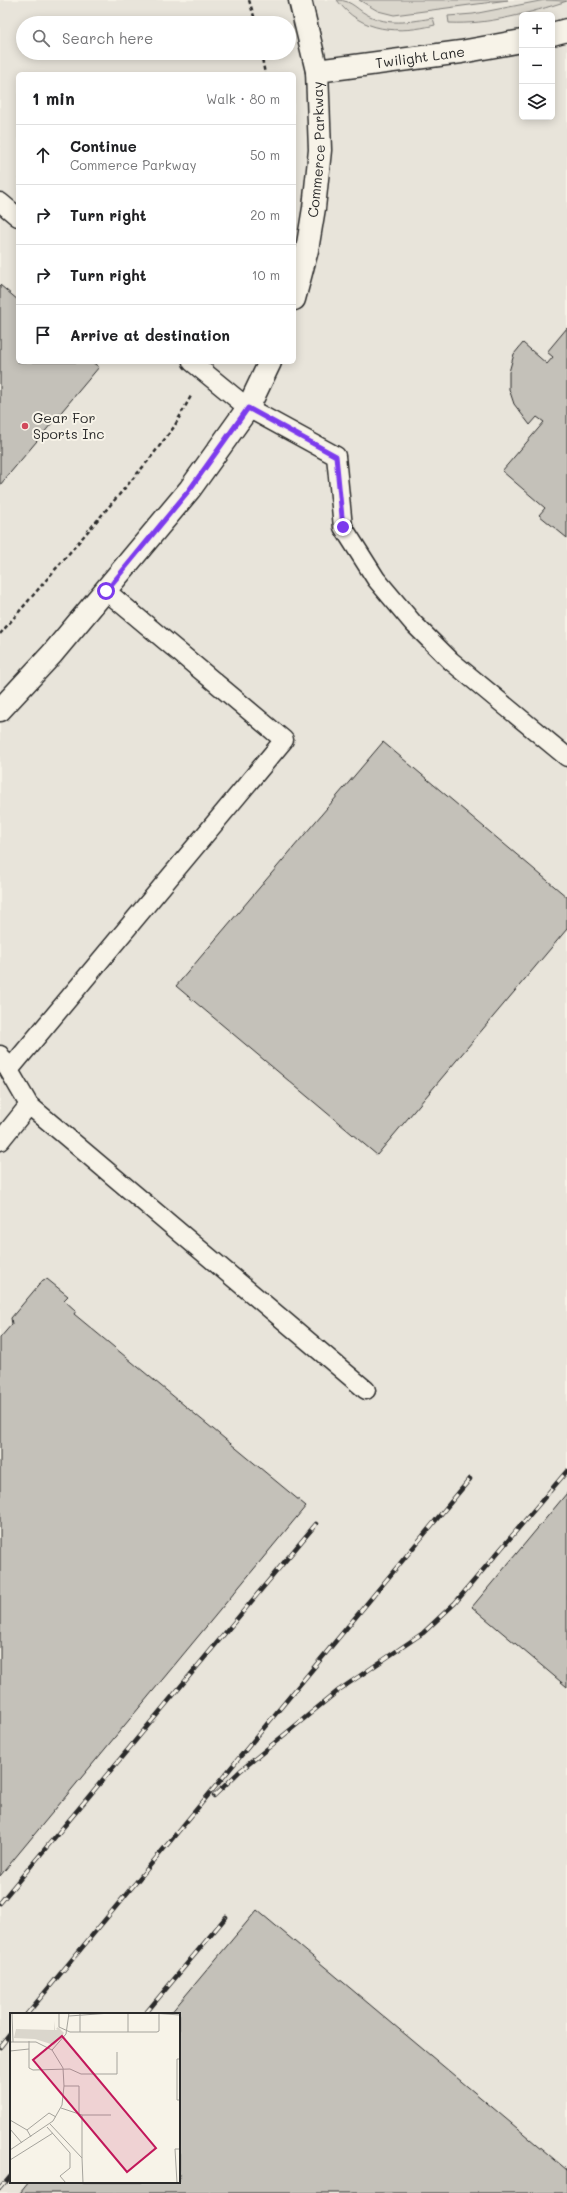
<!DOCTYPE html>
<html lang="en">
<head>
<meta charset="utf-8">
<style>
  body { margin:0; font-family:Mali,sans-serif; background:#f6f6f6; color:#202124 }
  .controls { position:absolute; right:12px; top:12px; display:grid; overflow:hidden; border-radius:6px; box-shadow:0 2px 10px #0003 }
  .controls button { width:36px; height:36px; display:grid; place-items:center; padding:0; border:0; border-bottom:1px solid #e0e0e0; background:#fff; color:#202124; font:20px sans-serif }
  .stop { position:absolute; width:12px; height:12px; margin:-9px; border:3px solid #7c3aed; border-radius:50%; background:#fff }
  .stop.end { background:#7c3aed; border-color:#fff; box-shadow:0 1px 4px #0008 }
  .list { margin:0; padding:0; list-style:none }
  h2 { display:flex; justify-content:space-between; align-items:center; height:52px; margin:0; padding:0 16px; font-size:17px }
  h2 small { font-size:13px; font-weight:400; color:#757577 }
  .list li { display:grid; grid-template-columns:26px 1fr auto; gap:12px; align-items:center; box-sizing:border-box; height:60px; padding:0 16px; border-top:1px solid #e0e0e0 }
  .list b { display:block; font-size:15px; white-space:nowrap }
  .list p { margin:0; font-size:13px; white-space:nowrap; color:#757577 }
  .list em { font-size:13px; font-style:normal; color:#757577 }
  .icon { flex:none; width:22px; height:22px; fill:none; stroke:currentColor; stroke-width:2; stroke-linecap:round; stroke-linejoin:round }
  .map { position:relative; flex:none; width:567px; height:2193px; overflow:hidden }
  .search { position:absolute; background:#fff; box-shadow:0 2px 10px #0003; left:16px; top:16px; width:280px; height:44px; display:flex; align-items:center; gap:10px; box-sizing:border-box; padding:0 14px; border-radius:22px; color:#757577; font-size:15px }
  .panel { position:absolute; background:#fff; box-shadow:0 2px 10px #0003; left:16px; top:72px; width:280px; height:292px; border-radius:6px }
  .map>svg:first-child { display:block }
</style>
</head>
<body>
<div class="map">
<svg width="567" height="2193" viewBox="0 0 567 2193">
  <rect width="100%" height="100%" fill="#f7f3e8"/>
  <filter id="ink" filterUnits="userSpaceOnUse"><feTurbulence type="fractalNoise" baseFrequency=".025" numOctaves="2"/><feDisplacementMap in="SourceGraphic" scale="8" xChannelSelector="R" yChannelSelector="G"/><feConvolveMatrix kernelMatrix="1 2 1 2 8 2 1 2 1" color-interpolation-filters="sRGB"/></filter>
  <g filter="url(#ink)">
    <!-- built -->
    <path fill="#e8e4da" fill-rule="evenodd" d="M0 0H567V2193H0ZM522 15H552V117H522ZM23 23H289V53H23ZM18 74H294V362H18ZM11 2014H179V2182H11Z"/>
    <!-- green -->
    <path fill="#dad6cc" stroke="#82807c" d="M337 0C353 0 357 11 372 17 392 26 413 21 433 18L435 25C399 34 361 33 337 0Z
      M359 0H508L394 15 378 11Z
      M545 0 567 1C530 13 488 25 449 23L448 16 473 14Z"/>
    <!-- building -->
    <path fill="#c4c1b9" stroke="#2b2b2b" d="M0 285 18 300V362H92L99 367 0 485Z
      M567 328V538L539 515 545 508 502 471 544 422 537 417 530 425 514 404 509 389V372L514 354 523 343 547 364 553 357 547 352Z
      M383 742 567 897V929L377 1155 176 986Z
      M47 1279 68 1296 64 1300 76 1311 74 1314 306 1506 0 1876V1338L12 1324 11 1318 43 1280Z
      M567 1493V1687L472 1607Z
      M257 1910 567 2170V2193H20L29 2182H179V2014H170Z"/>
    <g fill="none" stroke-linecap="round" stroke-linejoin="round">
      <!-- lane casing -->
      <g stroke="#2b2b2b" stroke-width="21">
        <path id="lane" d="M0 202 18 217
          M192 362 248 408 336 456 343 527 376 579 413 623 451 661 567 757
          M0 1055 29 1105 0 1141
          M9 1070 284 740 106 591
          M29 1105 366 1390"/>
      </g>
      <!-- street casing -->
      <g stroke="#2b2b2b" stroke-width="25">
        <g id="street">
          <path d="M552 34 567 30"/>
          <path id="s1" d="M317 71 461 52 522 41"/>
          <path id="s2" d="M294 299 307 250 314 208 320 150 317 71 300 0"/>
          <path d="M0 710 52 654 190 489 248 408 270 362"/>
        </g>
      </g>
      <!-- path -->
      <path stroke="#2b2b2b" stroke-width="2.5" stroke-dasharray="4 3" stroke-linecap="butt" d="M249 0 256 23
        M261 53 265 74
        M0 634 148 461 174 427 191 396"/>
      <!-- lane -->
      <use href="#lane" stroke="#f7f3e8" stroke-width="18"/>
      <!-- street -->
      <use href="#street" stroke="#f7f3e8" stroke-width="22"/>
      <!-- rail casing -->
      <g stroke="#2b2b2b" stroke-width="4.5">
        <path id="rail" d="M214 1796 240 1771 339 1690 423 1633 455 1603 567 1471
          M0 1903 316 1524
          M27 2014 470 1479
          M145 2014 226 1917
          M0 2047 11 2033
          M0 2189 11 2176"/>
      </g>
      <!-- rail -->
      <use href="#rail" stroke="#f7f3e8" stroke-width="3" stroke-dasharray="9" stroke-linecap="butt"/>
    </g>
  </g>
  <g fill="none" stroke-linecap="round" stroke-linejoin="round" filter="url(#ink)">
    <!-- route -->
    <path stroke="#7c3aed" stroke-width="5" d="M106 591 190 489 248 408 336 456 343 527"/>
  </g>
  <!-- markers -->
  <circle fill="#d1495b" stroke="#f7f3e8" stroke-width="1.5" cx="25" cy="426" r="4"/>
  <g text-anchor="middle" stroke-width="4" stroke-linejoin="round" paint-order="stroke">
    <!-- street labels -->
    <g font-size="14" fill="#2b2b2b" stroke="#f7f3e8">
      <text dy="5" stroke="none"><textPath href="#s1" startOffset="104">Twilight Lane</textPath></text>
      <text dy="5" stroke="none"><textPath href="#s2" startOffset="152">Commerce Parkway</textPath></text>
    </g>
    <!-- poi labels -->
    <g font-size="14" fill="#2b2b2b" stroke="#f7f3e8" text-anchor="start">
      <text x="33" y="423">Gear For<tspan x="33" dy="16">Sports Inc</tspan></text>
    </g>
  </g>
  <!-- overview -->
  <g transform="translate(10 2013)">
    <rect width="170" height="170" fill="#f7f3e8"/>
    <path d="M44 8 45 17H48L46 16 48 14 54 20 44 32 25 26 4 25 6 16 44 17Z" fill="#dad6cc"/>
    <path fill="none" stroke="#a5a39c" stroke-width="1" d="M2 0 3 29M49 0V14L60 19H70V0M141 0 170 2M59 3 101 0M70 19H147L149 18V0M118 19V0M19 28V55L23 57 60 56 71 61H107V39M0 29H26L42 37 53 55 54 73 52 92 43 108 0 137M42 37 56 21 59 0M0 38 19 36M170 46H167V87H170M54 73H69V101M51 95 72 102V145M72 102H101M0 107 17 117 21 124M40 111 72 145 73 170M37 114 60 140V155L50 163 56 170M0 116 12 130M17 117 39 100 46 104M0 147 43 120M167 170 165 136H170"/>
    <path fill="#c2185b" fill-opacity="0.15" stroke="#c2185b" stroke-width="2" d="M52 23 146 135 117 159 23 47Z"/>
    <rect width="170" height="170" fill="none" stroke="#2b2b2b" stroke-width="2"/>
  </g>
</svg>
<div class="controls">
<button>+</button>
<button>−</button>
<button><svg class="icon" aria-label="layers" viewBox="0 0 24 24"><path d="M12 4l9 5-9 5-9-5zM3 14l9 5 9-5"/></svg></button>
</div>
<div class="stop" style="left:106px;top:591px"></div>
<div class="stop end" style="left:343px;top:527px"></div>
<div class="search"><svg class="icon" aria-label="search" viewBox="0 0 24 24"><circle cx="10" cy="10" r="6"/><path d="M15 15l6 6"/></svg>Search here</div>
<section class="panel">
<h2>1 min<small>Walk · 80 m</small></h2>
<ul class="list">
<li><svg class="icon" aria-label="ahead" viewBox="0 0 24 24"><path d="M12 20V5M6 11l6-6 6 6"/></svg><div><b>Continue</b><p>Commerce Parkway</p></div><em>50 m</em></li>
<li><svg class="icon" aria-label="right" viewBox="0 0 24 24"><path d="M7 20v-9h11M14 6l5 5-5 5"/></svg><div><b>Turn right</b></div><em>20 m</em></li>
<li><svg class="icon" aria-label="right" viewBox="0 0 24 24"><path d="M7 20v-9h11M14 6l5 5-5 5"/></svg><div><b>Turn right</b></div><em>10 m</em></li>
<li><svg class="icon" aria-label="arrive" viewBox="0 0 24 24"><path d="M6 21V4h12l-3 4 3 4H6"/></svg><div><b>Arrive at destination</b></div></li>
</ul>
</section>
</div>
</body>
</html>
